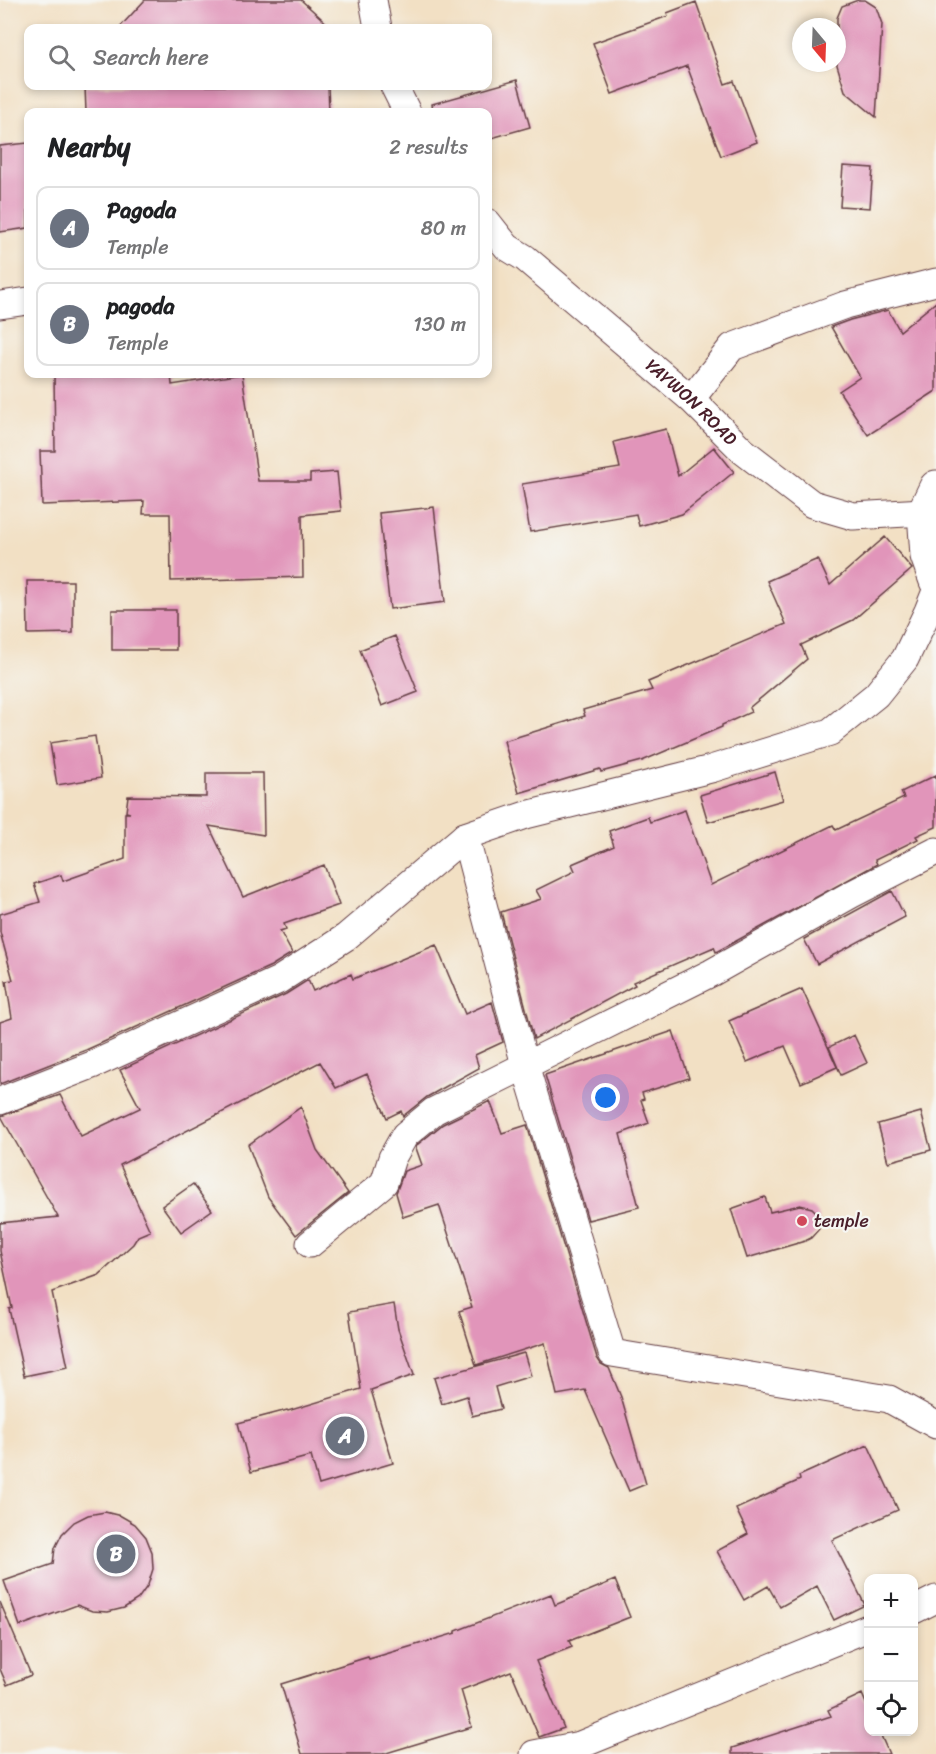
<!DOCTYPE html>
<html lang="en">
<head>
<meta charset="utf-8">
<style>
  body { margin:0; font-family:Sriracha,sans-serif; background:#f2f2f2; color:#202124 }
  .controls { position:absolute; right:18px; bottom:18px; display:grid; overflow:hidden; border-radius:12px; box-shadow:0 3px 9px #0003 }
  .controls button { width:54px; height:54px; display:grid; place-items:center; padding:0; border:0; border-bottom:2px solid #e0e0e0; background:#fff; color:#202124; font:30px sans-serif }
  .compass { position:absolute; left:792px; top:18px; width:54px; height:54px; border-radius:50%; background:#fff; box-shadow:0 3px 9px #0003; rotate:161deg }
  .you { position:absolute; left:606px; top:1098px; width:21px; height:21px; margin:-15px; border:4px solid #fff; border-radius:50%; background:#1a73e8; box-shadow:0 0 0 9px #1a73e833 }
  .badge { display:grid; place-items:center; width:39px; height:39px; border-radius:50%; background:#ea580c; color:#fff; font-size:20px; font-weight:700 }
  .pin { position:absolute; translate:-50% -50%; border:3px solid #fff; box-shadow:0 2px 6px #0006 }
  .list { margin:0; padding:0; list-style:none }
  h2 { display:flex; justify-content:space-between; align-items:center; height:78px; margin:0; padding:0 24px; font-size:26px }
  h2 small { font-size:20px; font-weight:400; color:#757577 }
  .list li { display:grid; grid-template-columns:39px 1fr auto; gap:18px; align-items:center; box-sizing:border-box; height:84px; margin:0 12px 12px; padding:0 12px; border:2px solid #e0e0e0; border-radius:12px }
  .list b { display:block; font-size:22px; white-space:nowrap }
  .list p { margin:0; font-size:20px; white-space:nowrap; color:#757577 }
  .list em { font-size:20px; font-style:normal; color:#757577 }
  .icon { flex:none; width:33px; height:33px; fill:none; stroke:currentColor; stroke-width:2; stroke-linecap:round; stroke-linejoin:round }
  .map { position:relative; flex:none; width:936px; height:1754px; overflow:hidden }
  .search { position:absolute; background:#fff; box-shadow:0 3px 9px #0003; left:24px; top:24px; width:468px; height:66px; display:flex; align-items:center; gap:15px; box-sizing:border-box; padding:0 21px; border-radius:12px; color:#757577; font-size:22px }
  .panel { position:absolute; background:#fff; box-shadow:0 3px 9px #0003; left:24px; top:108px; width:468px; height:270px; border-radius:12px }
  .map>svg:first-child { display:block }
</style>
</head>
<body>
<div class="map">
<svg width="936" height="1754" viewBox="0 0 936 1754">
  <rect width="100%" height="100%" fill="#f6f6f2"/>
  <filter id="ink" filterUnits="userSpaceOnUse"><feTurbulence type="fractalNoise" baseFrequency=".0167" numOctaves="2"/><feDisplacementMap in="SourceGraphic" scale="12" xChannelSelector="R" yChannelSelector="G"/><feConvolveMatrix kernelMatrix="1 2 1 2 8 2 1 2 1" color-interpolation-filters="sRGB"/></filter>
  <filter id="wash" filterUnits="userSpaceOnUse"><feTurbulence type="fractalNoise" baseFrequency=".008" numOctaves="4" result="noise"/><feDisplacementMap in="SourceGraphic" scale="24" xChannelSelector="R" yChannelSelector="G"/><feGaussianBlur stdDeviation="1.35" result="paint"/><feColorMatrix in="noise" values="0 0 0 0 0 0 0 0 0 0 0 0 0 0 0 0 0 1.4 0 .05"/><feComposite in="paint" operator="in"/></filter>
  <g filter="url(#wash)">
    <rect width="100%" height="100%" fill="#f2e0c4"/>
    <g id="blocks">
      <!-- building -->
      <path fill="#e195ba" d="M145 0H301L332 28H119Z
        M858 0H865L876 7 882 24 876 117 845 91 837 65V18L842 6Z
        M696 2 725 84 734 81 757 142 721 156 687 66 612 94 593 43 668 16 667 13Z
        M517 80 530 127 488 139V112H433L432 104Z
        M85 86H328L329 112H86Z
        M28 143V228L0 232V146Z
        M843 166 873 168 870 208 840 206Z
        M936 302V391L868 435 839 391 860 377 831 327 850 320 888 310 900 331Z
        M54 374H171L172 385 242 374 258 481H310V474L337 472 341 511 302 515 303 577 171 581 170 514H143L144 501 42 505 40 451H55Z
        M666 429 678 476 714 447 734 472 682 514 639 526 636 514 530 532 522 484 620 468 614 442Z
        M434 507 445 602 390 609 379 513Z
        M885 537 912 569 853 620 801 645 807 659 749 708 751 712 722 725V727L642 761 601 772 600 769 519 793 504 741 585 716 583 710 652 690 648 682 786 624 767 581 818 559 830 585Z
        M27 581H73V633L28 634Z
        M112 610H176V650H112Z
        M395 636 418 692 382 706 360 650Z
        M95 736 101 778 57 785 50 743Z
        M775 772 783 800 708 822 700 795Z
        M206 773H263L264 835 209 826 243 897 324 865 339 905 284 924 286 929 280 931 292 953 271 966 86 1050 0 1084V1022L12 1018 6 981 13 980 0 932V914L40 902 34 884 61 875 63 881 125 859V813H130L126 812 128 796 206 797Z
        M936 775V827L916 836 918 839 875 860 877 864 716 952 714 947 633 982 635 985 534 1039 501 912 541 899 536 890 575 871 572 864 614 846 609 831 648 817 650 822 685 810 711 885 833 825 836 830 904 798 901 792Z
        M892 891 905 917 817 964 804 939Z
        M436 945 465 1014 492 1002 503 1042 475 1055 479 1068 427 1097 403 1116 401 1111 387 1118 367 1074 336 1088 320 1062 120 1165 150 1231 138 1236 133 1244 99 1275 52 1292 68 1367 24 1376 9 1309 12 1308 0 1251V1223L58 1217 1 1116 60 1095 81 1136 140 1108 120 1070 286 994 308 980 313 991 351 974 353 979Z
        M802 989 837 1067 801 1083 785 1046 747 1062 729 1021Z
        M673 1031 689 1078 642 1093 644 1099 641 1100 649 1123 620 1134 639 1207 588 1220 545 1075Z
        M854 1035 867 1063 841 1075 829 1047Z
        M490 1101 502 1133 527 1125 597 1358 601 1364 609 1368 621 1397 646 1484 629 1491 585 1390 557 1395 545 1343 476 1365 459 1311 472 1307 439 1205 403 1217 396 1193 404 1171 422 1165 416 1148 417 1145 443 1124Z
        M301 1107 317 1150 348 1193 296 1235 268 1197 248 1145Z
        M921 1112 931 1150 888 1162 878 1124Z
        M193 1184 212 1210 181 1232 162 1206Z
        M765 1197 770 1212 800 1205 812 1208 816 1212 819 1217V1229L811 1238 805 1241 747 1258 731 1209Z
        M394 1304 398 1329 414 1375 371 1390 393 1463 319 1485 311 1456 251 1472 238 1423 287 1410 288 1411 361 1389 349 1312Z
        M524 1353 531 1376 495 1387 501 1409 472 1416 467 1396 442 1404 434 1378Z
        M868 1445 898 1510 832 1540 865 1605 834 1620 817 1586 780 1607 768 1586 744 1600 717 1551 748 1534 736 1509 800 1480 799 1476Z
        M105 1512 121 1516 135 1524 146 1537 152 1552 153 1569 148 1585 138 1599 124 1608 108 1612 92 1611 77 1605 20 1626 4 1581 53 1564 55 1548 62 1534 74 1522 88 1515Z
        M615 1580 630 1617 569 1641 572 1647 536 1661 564 1728 539 1737 511 1671 461 1690 472 1727 383 1754H302L281 1684 368 1657 369 1659 456 1633V1631L551 1594 555 1605Z
        M0 1602 31 1675 7 1685 0 1669Z
        M862 1694 868 1708V1731H879L889 1754H732V1748L831 1716 828 1710Z"/>
    </g>
  </g>
  <g filter="url(#ink)">
    <use href="#blocks" fill-opacity="0" stroke="#633c42" stroke-width="1.5"/>
    <g fill="none" stroke-linecap="round" stroke-linejoin="round">
      <!-- minor casing -->
      <g stroke="#633c42" stroke-width="29">
        <g id="minor">
          <path d="M373 0 378 28"/>
          <path d="M394 86 407 112"/>
          <path id="s1" d="M488 223 507 247 525 258 691 399 743 451 812 504 853 516 924 512"/>
          <path d="M0 305 28 301"/>
          <path d="M691 399 732 347 845 305 936 282"/>
          <path d="M465 836 525 1065 612 1353 889 1399 936 1425"/>
          <path d="M0 1101 92 1065 279 980 346 937 465 836 526 815 711 769 830 732 876 695 905 659 928 611 936 591"/>
          <path d="M310 1244 384 1183 392 1158 405 1135 434 1111 711 973 852 894 936 851"/>
          <path d="M914 1610 936 1599"/>
          <path d="M534 1754 580 1745 868 1628"/>
        </g>
      </g>
      <!-- tertiary casing -->
      <g stroke="#633c42" stroke-width="35">
        <path id="tertiary" d="M936 487 924 512 927 556 936 581"/>
      </g>
      <!-- minor -->
      <use href="#minor" stroke="#fff" stroke-width="27"/>
      <!-- tertiary -->
      <use href="#tertiary" stroke="#fff" stroke-width="33"/>
    </g>
  </g>
  <!-- markers -->
  <circle fill="#d1495b" stroke="#f6f6f2" stroke-width="2" cx="802" cy="1221" r="6"/>
  <g text-anchor="middle" stroke-width="4.5" stroke-linejoin="round" paint-order="stroke">
    <!-- street labels -->
    <g font-size="18" fill="#4a1f2b" stroke="#f6f6f2">
      <text dy="6" stroke="none"><textPath href="#s1" startOffset="272">YAYWON ROAD</textPath></text>
    </g>
    <!-- poi labels -->
    <g font-size="18" fill="#4a1f2b" stroke="#f6f6f2" text-anchor="start">
      <text x="814" y="1227">temple</text>
    </g>
  </g>
</svg>
<div class="controls">
<button>+</button>
<button>−</button>
<button><svg class="icon" aria-label="locate" viewBox="0 0 24 24"><circle cx="12" cy="12" r="6"/><path d="M12 2v4M12 18v4M2 12h4M18 12h4"/></svg></button>
</div>
<svg class="compass" viewBox="-18 -18 36 36"><path d="M0-13l5 13h-10z" fill="#e53935"/><path d="M0 13l5-13h-10z" fill="#757577"/></svg>
<div class="you"></div>
<div class="pin badge" style="left:345px;top:1436px;background:#6b7280">A</div>
<div class="pin badge" style="left:116px;top:1554px;background:#6b7280">B</div>
<div class="search"><svg class="icon" aria-label="search" viewBox="0 0 24 24"><circle cx="10" cy="10" r="6"/><path d="M15 15l6 6"/></svg>Search here</div>
<section class="panel">
<h2>Nearby<small>2 results</small></h2>
<ul class="list">
<li><span class="badge" style="background:#6b7280">A</span><div><b>Pagoda</b><p>Temple</p></div><em>80 m</em></li>
<li><span class="badge" style="background:#6b7280">B</span><div><b>pagoda</b><p>Temple</p></div><em>130 m</em></li>
</ul>
</section>
</div>
</body>
</html>
